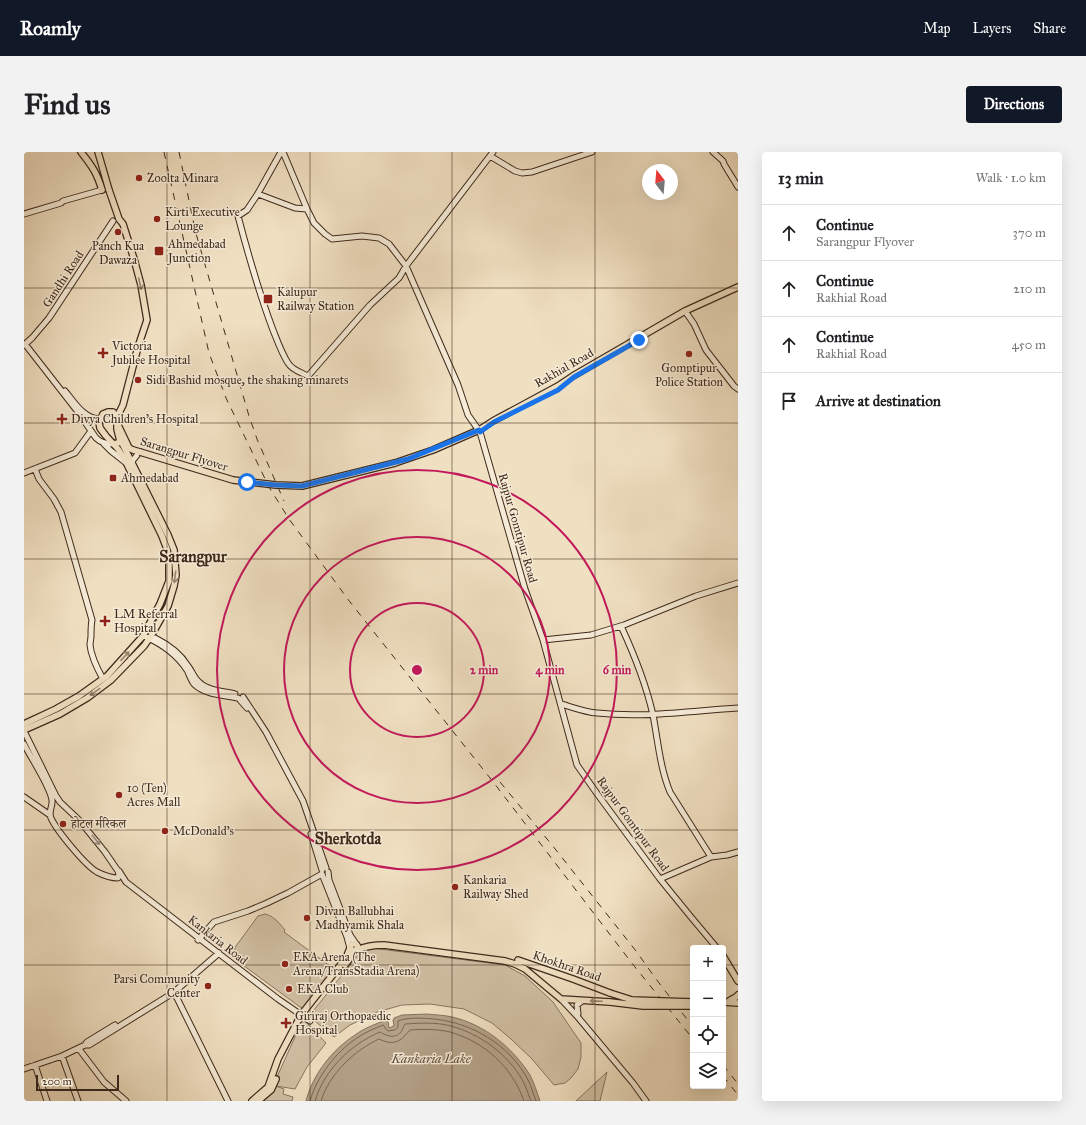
<!DOCTYPE html>
<html lang="en">
<head>
<meta charset="utf-8">
<style>
  body { margin:0; font-family:"IM FELL Great Primer","Noto Serif Devanagari",serif; background:#f2f2f2; color:#202124 }
  .controls { position:absolute; right:12px; bottom:12px; display:grid; overflow:hidden; border-radius:4px; box-shadow:0 4px 16px #0002 }
  .controls button { width:36px; height:36px; display:grid; place-items:center; padding:0; border:0; border-bottom:1px solid #e0e0e0; background:#fff; color:#202124; font:20px sans-serif }
  .compass { position:absolute; left:618px; top:12px; width:36px; height:36px; border-radius:50%; background:#fff; box-shadow:0 4px 16px #0002; rotate:344deg }
  .scale { position:absolute; left:12px; bottom:10px; width:83px; box-sizing:border-box; padding-left:4px; border:2px solid #3f291b; border-top:0; font-size:11px; line-height:14px; white-space:nowrap; color:#3f291b; -webkit-text-stroke:3px #f5ebd7; paint-order:stroke }
  .stop { position:absolute; width:12px; height:12px; margin:-9px; border:3px solid #1a73e8; border-radius:50%; background:#fff }
  .stop.end { background:#1a73e8; border-color:#fff; box-shadow:0 1px 4px #0008 }
  .list { margin:0; padding:0; list-style:none }
  h2 { display:flex; justify-content:space-between; align-items:center; height:52px; margin:0; padding:0 16px; font-size:17px }
  h2 small { font-size:13px; font-weight:400; color:#757577 }
  .list li { display:grid; grid-template-columns:26px 1fr auto; gap:12px; align-items:center; box-sizing:border-box; height:56px; padding:0 16px; border-top:1px solid #e0e0e0 }
  .list b { display:block; font-size:15px; white-space:nowrap }
  .list p { margin:0; font-size:13px; white-space:nowrap; color:#757577 }
  .list em { font-size:13px; font-style:normal; color:#757577 }
  .icon { flex:none; width:22px; height:22px; fill:none; stroke:currentColor; stroke-width:2; stroke-linecap:round; stroke-linejoin:round }
  .map { position:relative; flex:none; width:714px; height:949px; overflow:hidden; border-radius:4px }
  header { display:flex; align-items:center; gap:24px; box-sizing:border-box; height:56px; padding:0 20px; background:#111827; color:#fff }
  header strong { font-size:19px }
  nav { display:flex; gap:22px; margin-inline-start:auto; font-size:14px }
  .intro { display:flex; align-items:center; justify-content:space-between; box-sizing:border-box; height:96px; padding:0 24px }
  h1 { margin:0; font-size:28px }
  .button { padding:10px 18px; border-radius:4px; background:#111827; color:#fff; font-size:14px; font-weight:700 }
  main { display:flex; gap:24px; padding:0 24px }
  aside { flex:1; background:#fff; border-radius:4px; box-shadow:0 4px 16px #0002 }
  .map>svg:first-child { display:block }
</style>
</head>
<body>
<header>
<strong>Roamly</strong>
<nav><a>Map</a><a>Layers</a><a>Share</a></nav>
</header>
<div class="intro"><h1>Find us</h1><a class="button">Directions</a></div>
<main>
<div class="map">
<svg width="714" height="949" viewBox="0 0 714 949">
  <rect width="100%" height="100%" fill="#f0e0c2"/>
  <filter id="stains"><feTurbulence type="fractalNoise" baseFrequency=".005" numOctaves="4"/><feColorMatrix values="0 0 0 0 .2 0 0 0 0 .09 0 0 0 0 .02 0 0 0 .5 -.17"/></filter>
  <radialGradient id="worn" r=".72"><stop offset=".6" stop-color="#630" stop-opacity="0"/><stop offset="1" stop-color="#630" stop-opacity=".3"/></radialGradient>
  <!-- green -->
  <path fill="#d2c1a6" stroke="#887560" d="M241 762C250 764 255 771 261 778L260 780 310 817 279 856 276 855 212 808C210 803 209 799 212 794L234 764Z
    M348 796 481 813 501 824 529 850 557 891V905L554 917 547 926 541 931 530 933 508 907 487 887 468 871 440 857 406 852 378 853 353 860 326 873 310 885 285 864 335 802Z
    M279 867 302 891 283 915 271 937 252 934 260 937 259 942 269 945 268 949H237L249 934Z
    M583 920 576 949H552Z"/>
  <!-- water -->
  <path fill="#b4a289" stroke="#85725d" d="M403 862C411 863 420 863 428 865 460 872 489 896 506 923 510 931 513 940 516 949H282C289 922 308 898 331 883 340 876 352 872 362 868V869H364L365 876 370 874 369 868 370 867V866L378 863Z"/>
  <g fill="none" stroke-linecap="round" stroke-linejoin="round">
    <!-- shore -->
    <path stroke="#7a6652" stroke-width="1" d="M286 949C293 924 312 900 333 886 341 880 350 877 359 873L360 874 362 877 364 879 371 878 374 875V869C383 865 400 866 410 867 448 871 484 892 503 926 507 933 509 941 512 949
      M291 949C300 918 327 892 356 880 363 884 373 888 378 878 379 876 380 874 381 872 396 871 412 870 427 874 456 882 484 902 499 929 502 935 504 942 507 949
      M297 949C305 922 331 898 355 887 370 894 376 890 386 878 399 877 413 877 426 880 461 890 488 915 500 949"/>
    <!-- secondary casing -->
    <g stroke="#3f291b" stroke-width="7">
      <path id="secondary" d="M257 0 233 43 223 58 214 64C224 102 235 141 249 178 253 188 258 202 264 211 268 218 278 221 284 224L346 153 375 126 382 114 469 0
        M259 0 283 57 290 71 301 82 308 87 338 84 355 86 365 92 382 114 434 233 444 263 456 280 501 437 519 488 553 613 574 643 636 727 667 765 693 796
        M689 0 699 9 700 12 714 35
        M466 4 491 19 498 21 508 20 568 0
        M234 42 271 56 283 57
        M0 62 37 51 39 49 78 38
        M661 159 670 172 682 198 710 234 714 237
        M1 192 54 260 72 286C77 291 83 292 90 292
        M0 193 8 186 25 166 89 69
        M41 239C50 250 60 267 76 267
        M80 292 87 299 101 310
        M108 312 109 308 114 302
        M11 317 15 327 30 347 37 360 68 468C67 473 67 478 67 484 67 487 66 490 66 493 67 504 74 518 79 527
        M0 321 51 301 67 279
        M597 474C610 502 622 532 629 563 634 589 636 616 646 640L687 705
        M122 485C138 492 153 503 163 518 165 522 167 528 170 532 181 543 200 543 214 546
        M131 486C145 493 156 501 164 514 168 519 170 526 175 530 184 539 199 539 211 542
        M519 488 567 483 600 473 672 444 714 431
        M219 545 242 580 279 649 302 716
        M216 548 223 556
        M537 552C548 555 561 560 573 561 620 566 667 559 714 556
        M0 579 32 644 36 650 55 668 81 700 94 719 95 723 94 726C87 726 79 723 73 720 61 713 33 679 27 666 24 660 29 654 28 648 26 634 7 606 0 592
        M0 645 26 663
        M287 682 298 718
        M95 719 102 730 254 847 286 869
        M304 720 305 728 326 783 332 792
        M636 727 687 705 703 703 714 700
        M174 788 190 770 224 759 243 751 264 741 298 722 323 785 326 796
        M148 840 153 846 204 949
        M537 847 552 863 609 931 622 949
        M554 862 553 853 558 849
        M61 893 63 890 91 873
        M55 897 80 930 102 949
        M38 904 54 949
        M11 913 23 949
        M0 917 38 904 61 893H65L149 841 195 801"/>
    </g>
    <!-- primary casing -->
    <g stroke="#3f291b" stroke-width="8">
      <path id="primary" d="M57 0C68 14 73 21 78 38
        M74 0 85 38 95 67 99 72 110 107 117 133 123 168 114 195 99 253 93 265
        M94 273 105 296 109 298 116 300
        M371 311 409 298 455 278 469 269 534 234 549 224 661 159 714 135
        M0 572 32 557 55 544 83 524 119 484 136 452 145 429V408L143 397 138 384 102 310 94 297 82 284 76 276 75 270 79 262 84 260H89L93 265V277L96 289 94 291 90 292
        M0 578 36 562 63 546 87 528 120 494 127 484 144 454 150 434 152 423 150 398 144 383 96 287
        M326.5 795a3.5 3.5 0 1 1 7 0a3.5 3.5 0 1 1-7 0Z
        M333 798C342 794 350 793 360 793L481 809 491 812 501 817 537 847 586 850
        M699 804 714 829
        M494 808 549 827 586 841
        M321 813 331 799
        M705 849 712 845 714 843
        M699 850 714 851
        M228 949 244 935 254 907 277 863 322 806 326 796
        M234 949 247 938 252 927"/>
    </g>
    <!-- secondary -->
    <use href="#secondary" stroke="#f5ebd7" stroke-width="5"/>
    <!-- primary -->
    <use href="#primary" stroke="#f0e0c2" stroke-width="5.5"/>
    <!-- rail -->
    <path stroke="#3f291b" stroke-width="1" stroke-dasharray="7 7" stroke-linecap="butt" d="M140 0 185 201 202 246 245 335 265 367 326 450 470 631 607 810 669 887
      M155 0 169 68 173 85 225 264 233 287 260 349
      M476 630 528 693 612 799 632 827 669 875
      M699 913 714 932
      M699 924 714 943"/>
    <!-- primary-bridge casing -->
    <g stroke="#3f291b" stroke-width="8" stroke-linecap="butt">
      <path id="primary-bridge" d="M116 300 209 328 252 333 278 334 371 311
        M586 841 608 848 669 850
        M586 850 619 854H669"/>
    </g>
    <!-- primary-bridge -->
    <use href="#primary-bridge" stroke="#f0e0c2" stroke-width="5.5"/>
  </g>
  <!-- one-way arrows -->
  <defs><path id="oneway-shaft" d="M-6 0H5M1.5-3L5.5 0L1.5 3" fill="none" stroke-width="1.6" stroke-linecap="round" stroke-linejoin="round"/></defs>
  <g stroke="#98846e">
    <use href="#oneway-shaft" transform="translate(116 132) rotate(78)"/>
    <use href="#oneway-shaft" transform="translate(151 425) rotate(97)"/>
    <use href="#oneway-shaft" transform="translate(101 504) rotate(-47)"/>
    <use href="#oneway-shaft" transform="translate(71 540) rotate(144)"/>
    <use href="#oneway-shaft" transform="translate(572 849) rotate(-178)"/>
  </g>
  <use stroke="#9a8a79" href="#oneway-shaft" transform="translate(72 688) rotate(51)"/>
  <g fill="none" stroke-linecap="round" stroke-linejoin="round">
    <!-- route -->
    <path stroke="#1a73e8" stroke-width="5" d="M223 330 252 333 278 334 384 307 455 278 456 280 470 270 534 238 550 225 615 188"/>
  </g>
  <!-- grid -->
  <path fill="none" stroke="#3f291b" stroke-width="1" stroke-opacity="0.55" d="M143 0V949M286 0V949M428 0V949M571 0V949M0 136H714M0 271H714M0 407H714M0 542H714M0 678H714M0 813H669M699 813H714"/>
  <!-- distance rings -->
  <g fill="none" stroke="#c2185b" stroke-width="2">
    <circle cx="393" cy="518" r="67"/>
    <circle cx="393" cy="518" r="133"/>
    <circle cx="393" cy="518" r="200"/>
  </g>
  <!-- markers -->
  <g fill="#8f2418" stroke="#f5ebd7" stroke-width="1.5">
    <circle cx="115" cy="26" r="4"/>
    <circle cx="133" cy="67" r="4"/>
    <circle cx="94" cy="80" r="4"/>
    <rect x="130" y="94" width="10" height="10" rx="2"/>
    <rect x="239" y="142" width="10" height="10" rx="2"/>
    <path d="M77 195h4v4h4v4h-4v4h-4v-4h-4v-4h4z"/>
    <circle cx="665" cy="202" r="4"/>
    <circle cx="114" cy="228" r="4"/>
    <path d="M36 261h4v4h4v4h-4v4h-4v-4h-4v-4h4z"/>
    <rect x="85" y="322" width="8" height="8" rx="2"/>
    <path d="M79 463h4v4h4v4h-4v4h-4v-4h-4v-4h4z"/>
    <circle cx="95" cy="643" r="4"/>
    <circle cx="39" cy="672" r="4"/>
    <circle cx="141" cy="679" r="4"/>
    <circle cx="431" cy="735" r="4"/>
    <circle cx="283" cy="766" r="4"/>
    <circle cx="261" cy="812" r="4"/>
    <circle cx="184" cy="834" r="4"/>
    <circle cx="265" cy="837" r="4"/>
    <path d="M260 865h4v4h4v4h-4v4h-4v-4h-4v-4h4z"/>
  </g>
  <g text-anchor="middle" stroke-width="3" stroke-linejoin="round" paint-order="stroke">
    <!-- poi labels -->
    <g font-size="12" fill="#3f291b" stroke="#f5ebd7" text-anchor="start">
      <text x="123" y="30">Zoolta Minara</text>
      <text x="141" y="64">Kirti Executive<tspan x="141" dy="14">Lounge</tspan></text>
      <text x="144" y="96">Ahmedabad<tspan x="144" dy="14">Junction</tspan></text>
      <text x="94" y="98" text-anchor="middle">Panch Kua<tspan x="94" dy="14">Dawaza</tspan></text>
      <text x="253" y="144">Kalupur<tspan x="253" dy="14">Railway Station</tspan></text>
      <text x="88" y="198">Victoria<tspan x="88" dy="14">Jubilee Hospital</tspan></text>
      <text x="665" y="220" text-anchor="middle">Gomptipur<tspan x="665" dy="14">Police Station</tspan></text>
      <text x="122" y="232">Sidi Bashid mosque, the shaking minarets</text>
      <text x="47" y="271">Divya Children's Hospital</text>
      <text x="97" y="330">Ahmedabad</text>
      <text x="90" y="466">LM Referral<tspan x="90" dy="14">Hospital</tspan></text>
      <text x="103" y="640">10 (Ten)<tspan x="103" dy="14">Acres Mall</tspan></text>
      <text x="47" y="676">होटल मीरेकल</text>
      <text x="149" y="683">McDonald's</text>
      <text x="439" y="732">Kankaria<tspan x="439" dy="14">Railway Shed</tspan></text>
      <text x="291" y="763">Divan Ballubhai<tspan x="291" dy="14">Madhyamik Shala</tspan></text>
      <text x="269" y="809">EKA Arena (The<tspan x="269" dy="14">Arena/TransStadia Arena)</tspan></text>
      <text x="176" y="831" text-anchor="end">Parsi Community<tspan x="176" dy="14">Center</tspan></text>
      <text x="273" y="841">EKA Club</text>
      <text x="271" y="868">Giriraj Orthopaedic<tspan x="271" dy="14">Hospital</tspan></text>
    </g>
    <!-- street labels -->
    <g font-size="12" fill="#3f291b" stroke="#f5ebd7">
      <text transform="translate(39 127) rotate(-57)" y="4">Gandhi Road</text>
      <text transform="translate(540 216) rotate(-30)" y="4">Rakhial Road</text>
      <text transform="translate(160 302) rotate(17)" y="4">Sarangpur Flyover</text>
      <text transform="translate(494 376) rotate(74)" y="4">Rajpur Gomtipur Road</text>
      <text transform="translate(609 672) rotate(54)" y="4">Rajpur Gomtipur Road</text>
      <text transform="translate(194 788) rotate(38)" y="4">Kankaria Road</text>
      <text transform="translate(543 814) rotate(19)" y="4">Khokhra Road</text>
    </g>
    <!-- water labels -->
    <g font-size="13" font-style="italic" fill="#624d3c" stroke="#f5ebd7">
      <text x="407" y="911">Kankaria Lake</text>
    </g>
    <!-- district labels -->
    <g font-size="16" font-weight="bold" fill="#3f291b" stroke="#f5ebd7">
      <text x="169" y="410">Sarangpur</text>
      <text x="324" y="692">Sherkotda</text>
    </g>
  </g>
  <circle cx="393" cy="518" r="6" fill="#c2185b" stroke="#f5ebd7" stroke-width="2"/>
  <g font-size="12" text-anchor="middle" font-weight="bold" fill="#c2185b" stroke="#f5ebd7" stroke-width="3" stroke-linejoin="round" paint-order="stroke">
    <text x="460" y="522">2 min</text>
    <text x="526" y="522">4 min</text>
    <text x="593" y="522">6 min</text>
  </g>
  <rect width="100%" height="100%" filter="url(#stains)"/>
  <rect width="100%" height="100%" fill="url(#worn)"/>
</svg>
<div class="controls">
<button>+</button>
<button>−</button>
<button><svg class="icon" aria-label="locate" viewBox="0 0 24 24"><circle cx="12" cy="12" r="6"/><path d="M12 2v4M12 18v4M2 12h4M18 12h4"/></svg></button>
<button><svg class="icon" aria-label="layers" viewBox="0 0 24 24"><path d="M12 4l9 5-9 5-9-5zM3 14l9 5 9-5"/></svg></button>
</div>
<svg class="compass" viewBox="-18 -18 36 36"><path d="M0-13l5 13h-10z" fill="#e53935"/><path d="M0 13l5-13h-10z" fill="#757577"/></svg>
<div class="scale">200 m</div>
<div class="stop" style="left:223px;top:330px"></div>
<div class="stop end" style="left:615px;top:188px"></div>
</div>
<aside>
<h2>13 min<small>Walk · 1.0 km</small></h2>
<ul class="list">
<li><svg class="icon" aria-label="ahead" viewBox="0 0 24 24"><path d="M12 20V5M6 11l6-6 6 6"/></svg><div><b>Continue</b><p>Sarangpur Flyover</p></div><em>370 m</em></li>
<li><svg class="icon" aria-label="ahead" viewBox="0 0 24 24"><path d="M12 20V5M6 11l6-6 6 6"/></svg><div><b>Continue</b><p>Rakhial Road</p></div><em>210 m</em></li>
<li><svg class="icon" aria-label="ahead" viewBox="0 0 24 24"><path d="M12 20V5M6 11l6-6 6 6"/></svg><div><b>Continue</b><p>Rakhial Road</p></div><em>450 m</em></li>
<li><svg class="icon" aria-label="arrive" viewBox="0 0 24 24"><path d="M6 21V4h12l-3 4 3 4H6"/></svg><div><b>Arrive at destination</b></div></li>
</ul>
</aside>
</main>
</body>
</html>
